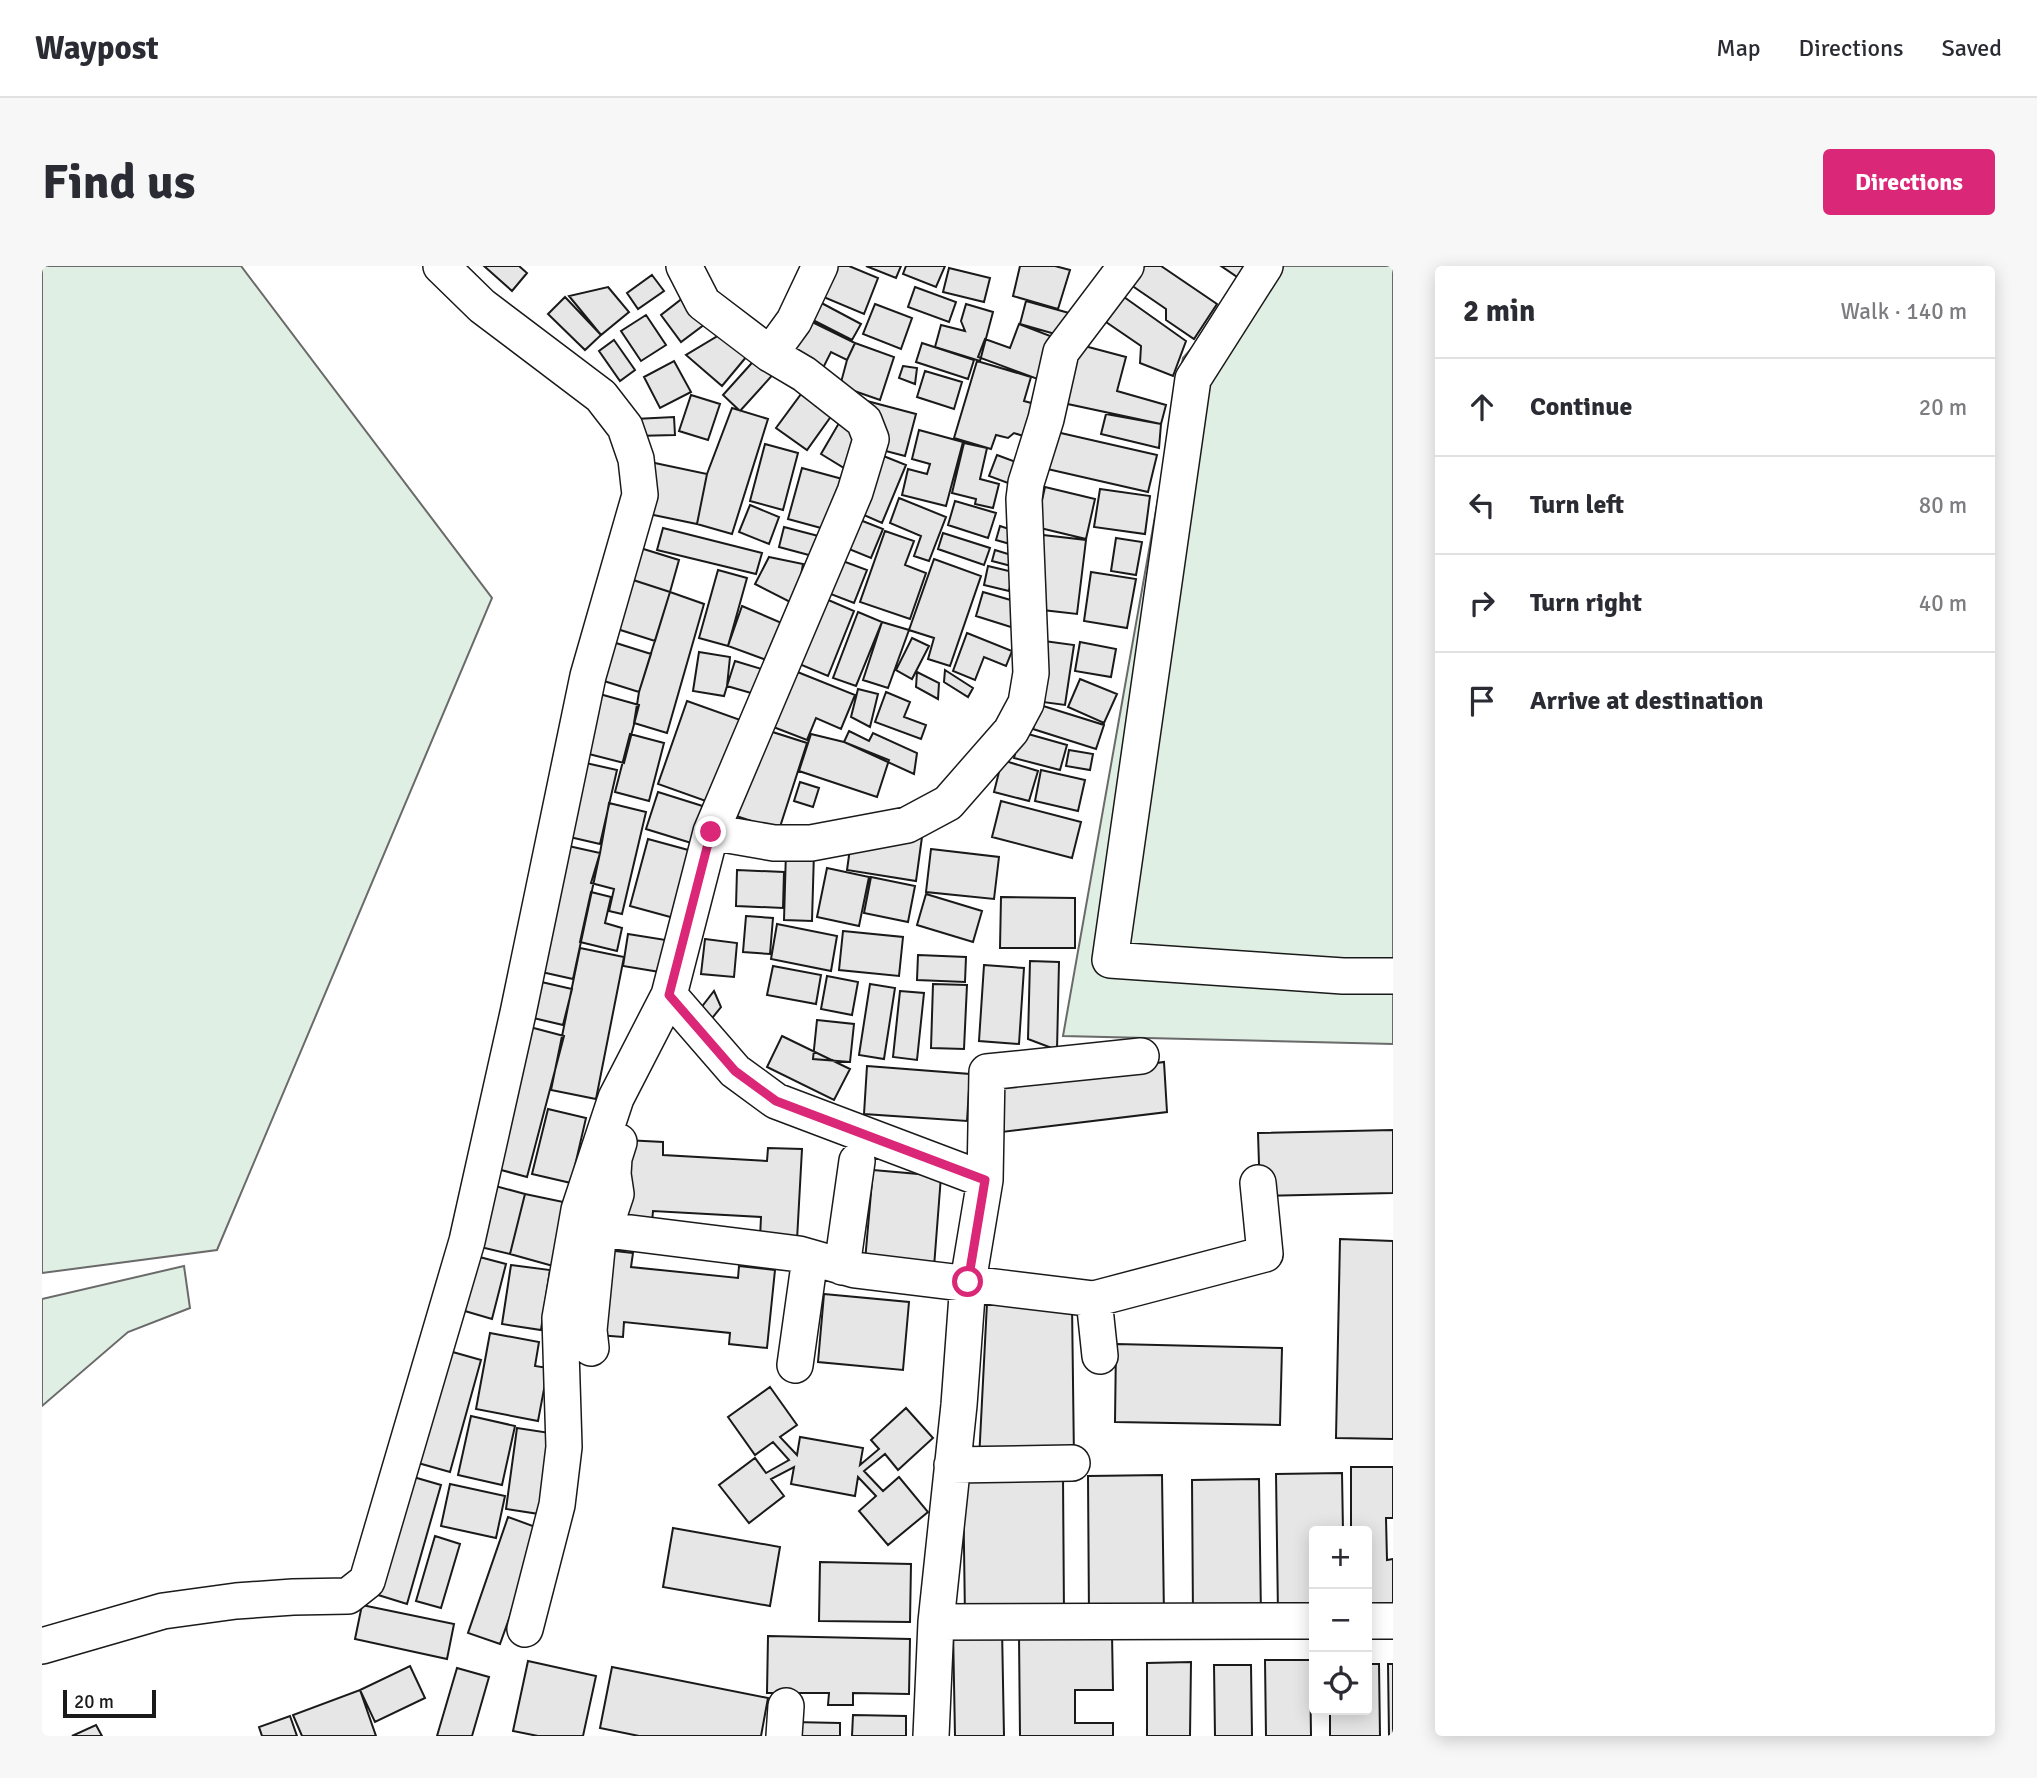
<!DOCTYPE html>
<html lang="en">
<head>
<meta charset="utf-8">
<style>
  body { margin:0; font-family:Signika,sans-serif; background:#f7f7f7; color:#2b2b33 }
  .controls { position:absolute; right:21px; bottom:21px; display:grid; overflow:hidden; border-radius:7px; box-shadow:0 4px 18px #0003 }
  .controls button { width:63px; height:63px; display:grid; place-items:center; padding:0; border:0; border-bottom:2px solid #e1e1e2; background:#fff; color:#2b2b33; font:35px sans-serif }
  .scale { position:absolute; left:21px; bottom:18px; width:93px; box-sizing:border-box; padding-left:7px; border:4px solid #1a1a1a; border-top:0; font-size:19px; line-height:24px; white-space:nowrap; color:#1a1a1a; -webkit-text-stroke:5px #fff; paint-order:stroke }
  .stop { position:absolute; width:21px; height:21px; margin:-16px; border:5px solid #db2777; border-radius:50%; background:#fff }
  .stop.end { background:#db2777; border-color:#fff; box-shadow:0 2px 7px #0008 }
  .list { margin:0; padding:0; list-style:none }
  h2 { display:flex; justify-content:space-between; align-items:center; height:91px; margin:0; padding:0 28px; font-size:30px }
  h2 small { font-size:23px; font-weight:400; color:#7c7c81 }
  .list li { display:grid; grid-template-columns:46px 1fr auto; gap:21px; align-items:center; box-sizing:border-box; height:98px; padding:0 28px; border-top:2px solid #e1e1e2 }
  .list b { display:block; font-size:26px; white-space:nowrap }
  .list em { font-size:23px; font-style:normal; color:#7c7c81 }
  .icon { flex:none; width:38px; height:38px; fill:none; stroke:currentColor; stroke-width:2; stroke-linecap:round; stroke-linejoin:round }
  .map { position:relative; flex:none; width:1351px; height:1470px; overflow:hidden; border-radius:7px }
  header { display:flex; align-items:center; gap:42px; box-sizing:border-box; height:98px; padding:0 35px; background:#fff; border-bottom:2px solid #e1e1e2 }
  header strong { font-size:33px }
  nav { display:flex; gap:38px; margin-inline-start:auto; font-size:24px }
  .intro { display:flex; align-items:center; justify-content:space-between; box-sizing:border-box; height:168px; padding:0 42px }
  h1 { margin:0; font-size:49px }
  .button { padding:18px 32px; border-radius:7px; background:#db2777; color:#fff; font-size:24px; font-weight:700 }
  main { display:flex; gap:42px; padding:0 42px }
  aside { flex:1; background:#fff; border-radius:7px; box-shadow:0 4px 18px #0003 }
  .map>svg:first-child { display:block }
</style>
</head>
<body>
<header>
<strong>Waypost</strong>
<nav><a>Map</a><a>Directions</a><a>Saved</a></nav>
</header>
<div class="intro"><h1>Find us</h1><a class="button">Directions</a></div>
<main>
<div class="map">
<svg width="1351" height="1470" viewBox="0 0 1351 1470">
  <rect width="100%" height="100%" fill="#fff"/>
  <!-- green -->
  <path fill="#e0efe3" stroke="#6a6a6a" stroke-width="2" d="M0 0H199L450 332 175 984 0 1007Z
    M1223 0H1351V778L1021 770 1141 92Z
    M142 1000 148 1042 86 1066 0 1140V1033Z"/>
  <!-- building -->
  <path fill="#e6e6e6" stroke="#1a1a1a" stroke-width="2" d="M442 0H477L485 7 470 25Z
    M783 0H807L836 12 822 48 772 27Z
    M824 0H859L854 12Z
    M864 0H903L894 21 861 8Z
    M978 0H1013L1028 4 1016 43 971 30Z
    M1101 0H1119L1175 38 1152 73 1124 54V43L1089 19Z
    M1179 0H1220L1207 19Z
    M907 2 948 12 942 36 901 26Z
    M610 9 622 25 596 43 585 27Z
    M566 21 587 46 559 69 527 30Z
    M873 21 914 36 907 56 866 41Z
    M646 28 667 55 639 76 619 49Z
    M523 31 559 69 543 84 506 48Z
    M1082 31 1144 75 1131 110 1098 97 1099 80 1064 56Z
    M772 33 819 58 810 74 763 50Z
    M984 35 1027 47 1020 70 978 58Z
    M833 38 870 52 859 83 821 68Z
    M924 38 951 46 938 95 893 81 899 59 923 65 919 55Z
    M604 49 624 79 599 95 579 65Z
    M760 51 813 77 805 94 789 86 780 104 743 86Z
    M977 58 1016 73 1001 115 936 91 943 73 968 82Z
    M679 68 705 90 680 120 644 89Z
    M572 74 593 104 578 115 557 85Z
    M813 77 852 91 838 134 798 120 805 94Z
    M880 77 932 94 926 113 874 96Z
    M1035 78 1084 91 1075 125 1124 139 1119 158 1007 134Z
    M717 89 735 104 698 145 681 129Z
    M632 95 649 126 618 142 602 111Z
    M935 95 989 111 982 135 993 138 984 171 972 167 966 172 954 169 949 183 912 172Z
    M861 100 875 102 873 118 857 112Z
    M883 105 920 116 912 143 875 131Z
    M765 120 795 142 765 184 734 162Z
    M649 129 678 138 666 174 637 165Z
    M825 135 874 148 863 190 832 182 821 139Z
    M690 142 726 153 690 268 655 258 665 208Z
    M1064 148 1119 158 1117 182 1059 168Z
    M632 151 633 169 593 170V153Z
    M797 157 825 173 807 205 779 188Z
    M877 164 921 176 904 240 860 229 866 203 885 208 888 198 870 193Z
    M1010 165 1115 189 1106 226 1001 202Z
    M922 177 945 182 938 213 957 218 951 242 933 238 934 233 910 227Z
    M723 178 756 187 741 244 708 235Z
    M839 189 864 199 840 257 815 246Z
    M955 189 974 196 966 217 947 210Z
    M608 196 665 208 655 258 597 246Z
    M760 202 804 214 790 265 746 253Z
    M1003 221 1053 233 1044 273 994 261Z
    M1058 223 1108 230 1103 268 1052 261Z
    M857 232 904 251 887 295 872 290 879 270 848 257Z
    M913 235 954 247 946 272 906 259Z
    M708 239 737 251 727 278 697 266Z
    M813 252 841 263 829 292 802 281Z
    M958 260 979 267 975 280 954 274Z
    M742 261 784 272 778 292 737 281Z
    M621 262 720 287 714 308 615 284Z
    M843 265 872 275 863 299 884 307 868 353 818 336Z
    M901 267 948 282 942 299 896 283Z
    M1001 269 1044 274 1035 348 992 343Z
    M1074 272 1100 276 1094 309 1069 305Z
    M595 281 637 294 628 326 585 312Z
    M953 284 976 291 973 301 950 295Z
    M727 291 761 298 754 339 713 318Z
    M892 293 939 310 908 400 886 393 892 372 867 364Z
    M798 294 825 304 812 337 786 327Z
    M946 300 971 306 967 325 942 319Z
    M676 304 705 312 686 380 657 372Z
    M1049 306 1094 313 1085 362 1042 355Z
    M585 312 628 326 613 375 569 361Z
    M628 326 662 338 625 467 592 457 597 426Z
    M941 326 979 337 972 362 934 350Z
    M777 330 812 345 786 410 750 395Z
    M700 340 742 358 727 395 686 380Z
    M816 346 840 356 814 420 791 412Z
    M840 356 867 364 846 422 821 414Z
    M925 367 970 385 964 400 942 391 933 414 911 405Z
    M558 372 609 388 597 426 546 410Z
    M870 372 887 380 870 413 854 404Z
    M1002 375 1032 379 1023 439 993 435Z
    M1038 376 1074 383 1069 411 1033 405Z
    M657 386 688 391 685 420 682 430 651 425Z
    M693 395 723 404 716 429 685 420Z
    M743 401 813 429 799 463 774 452 765 474 721 457Z
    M903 404 931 422 926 431 902 416Z
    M875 406 897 417 896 433 874 421Z
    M1038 413 1075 428 1062 457 1026 441Z
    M816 423 836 428 828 461 809 451Z
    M844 426 868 436 862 451 884 459 879 473 833 456Z
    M554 427 597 439 582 497 539 486Z
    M645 435 704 456 675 539 616 518Z
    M998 439 1062 459 1054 483 991 463Z
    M715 461 765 477 737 564 688 548Z
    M807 465 827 475 831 467 875 487 872 508 802 476Z
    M979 466 1025 479 1018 504 972 492Z
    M588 468 622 477 607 535 573 526Z
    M769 468 802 476 847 494 835 531 757 505Z
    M1027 484 1051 488 1048 504 1024 500Z
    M960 494 996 505 987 535 952 526Z
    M535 495 575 504 558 578 519 569Z
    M999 504 1043 514 1036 545 993 535Z
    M758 516 777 522 771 541 752 535Z
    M616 526 670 543 659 580 604 563Z
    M959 535 1039 556 1030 592 950 571Z
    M567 537 604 546 580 648 567 645 572 623 549 617 558 587Z
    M811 561 880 571 874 615 805 604Z
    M606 573 650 585 632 652 588 640Z
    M522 579 558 587 531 713 495 705Z
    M889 583 957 591 952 633 884 626Z
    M744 585 772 586 770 655 742 654Z
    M785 602 827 611 817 660 775 651Z
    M695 604 742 606 741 642 694 640Z
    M829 611 873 620 866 656 822 647Z
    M549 626 569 631 563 657 580 662 575 685 538 676Z
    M884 628 940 645 931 676 875 659Z
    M959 631 1033 632V682H958Z
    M704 650 731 652 728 688 701 686Z
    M735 658 795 670 789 705 729 693Z
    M801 665 861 671 857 710 797 704Z
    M586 668 630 675 624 707 581 700Z
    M663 673 695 677 692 711 659 708Z
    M538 682 582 691 554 833 509 824Z
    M876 689 924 691 923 716 875 714Z
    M988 695 1017 696 1015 784 986 773Z
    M942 699 982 702 977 778 937 775Z
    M731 700 779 709 774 738 725 729Z
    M785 710 816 716 810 749 779 743Z
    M495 715 530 723 521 759 487 751Z
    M828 718 853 722 842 793 817 789Z
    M891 718 925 719 922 783 889 782Z
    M672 725 679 741 667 756 655 747Z
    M858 725 882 727 875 794 851 791Z
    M775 754 812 758 808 796 771 793Z
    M484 760 522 770 485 911 448 901Z
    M740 770 808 803 792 834 725 801Z
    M1122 796 1125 846 960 866 951 820Z
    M825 800 928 808 925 855 822 848Z
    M506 843 544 852 529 917 490 908Z
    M1351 864V927L1218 930 1216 867Z
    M583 874 621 876V889L725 895 726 882 760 883 755 974 718 972 719 951 611 945 610 957 579 956Z
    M831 904 899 910 892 1001 823 995Z
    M446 918 483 928 468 988 430 979Z
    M483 928 526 937 511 1000 468 988Z
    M1298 973 1351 975V1173L1294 1172Z
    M564 984 591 987 589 1001 696 1012 697 1000 733 1004 725 1082 687 1078 688 1067 582 1056 581 1071 556 1069Z
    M430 989 464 998 450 1053 416 1043Z
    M469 999 508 1004 499 1064 460 1058Z
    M782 1028 867 1036 861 1104 776 1096Z
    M945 1037 1030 1038 1032 1193 937 1194Z
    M448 1067 497 1076 493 1100 506 1102 496 1155 434 1143Z
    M1074 1078 1240 1082 1238 1159 1073 1156Z
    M400 1083 439 1094 408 1206 369 1195Z
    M728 1121 755 1159 738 1171 755 1189 758 1171 821 1182 818 1199 837 1183 829 1174 864 1142 891 1172 856 1204 843 1188 822 1205 841 1225 857 1211 886 1246 846 1279 817 1245 834 1230 816 1211 813 1230 749 1218 752 1201 729 1213 742 1230 707 1257 677 1219 713 1192 724 1207 747 1194 731 1176 713 1189 686 1151Z
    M429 1150 473 1160 460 1219 416 1209Z
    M475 1162 508 1167 497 1248 464 1243Z
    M1309 1201H1351V1252H1344L1345 1294 1351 1293V1345H1325V1265H1309Z
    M1300 1207 1301 1265H1272V1348H1236L1234 1208Z
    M1120 1209 1122 1350 1047 1351 1046 1210Z
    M368 1210 399 1219 365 1338 333 1328Z
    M1021 1210 1022 1350 923 1351 921 1212Z
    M1217 1213 1219 1351 1151 1352 1150 1214Z
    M408 1218 463 1230 454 1272 399 1260Z
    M466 1251 499 1263 458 1378 426 1367Z
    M631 1262 738 1281 728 1340 621 1321Z
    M393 1270 418 1278 399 1342 374 1335Z
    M778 1296 869 1298 868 1356 777 1355Z
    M320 1339 412 1358 405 1393 313 1373Z
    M960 1362 962 1470H913L911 1363Z
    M1070 1368 1071 1424H1033V1457H1071V1470H978L977 1369Z
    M726 1370 868 1373 867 1428 811 1427V1439H786L787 1427H725Z
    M1223 1394H1268L1269 1470H1224Z
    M486 1395 554 1410 541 1470H496L471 1465Z
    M1149 1396 1148 1470H1105V1397Z
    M1325 1398H1337L1338 1470H1288V1444H1325Z
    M1346 1398H1351V1470H1347Z
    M1172 1399H1209L1210 1470H1173Z
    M368 1400 383 1432 333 1456 318 1424Z
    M570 1401 726 1432 719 1470H597L558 1462Z
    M415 1402 447 1411 430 1470H395Z
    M318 1424 334 1470H260L251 1449Z
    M811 1449 864 1450V1470H810Z
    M248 1450 255 1470H220L217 1461Z
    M751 1456 798 1457V1470H751Z
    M54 1459 60 1470H30Z"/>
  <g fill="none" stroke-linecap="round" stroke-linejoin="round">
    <!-- minor casing -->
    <g stroke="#1a1a1a" stroke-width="38">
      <path id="minor" d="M1223 0 1151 113 1068 694 1301 710H1351
        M728 88 752 55 778 0
        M669 566 732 577H769L865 559 906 537 969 465 984 437 989 407 982 233 984 217 1004 153 1019 86 1084 0
        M627 729 693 805 734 835 943 914
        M557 963 568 946 574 928 571 908 572 892 577 876
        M800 1001 815 895
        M1052 1033 1058 1090
        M549 1082 547 1064 557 963 757 988 813 1004 1052 1033 1223 988 1216 917
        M753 1099 768 992
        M910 1199 1030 1197
        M1325 1355H1351
        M894 1356 1272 1355
        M483 1363 515 1239 522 1181 518 1052 537 944 574 832 627 729 669 566 813 226 829 173 822 155 762 108 728 88 661 37 642 0
        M0 1380 121 1345 194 1335 251 1331 306 1330 325 1315 425 975 476 747 546 410 598 229 594 193 583 161 559 130 440 40 399 0
        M742 1470 744 1440
        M889 1470 894 1356 917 1139 926 1016 943 914 945 806 1099 790"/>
    </g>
    <!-- minor -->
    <use href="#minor" stroke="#fff" stroke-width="35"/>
  </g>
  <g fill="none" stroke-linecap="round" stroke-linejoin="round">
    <!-- route -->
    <path stroke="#db2777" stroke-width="9" d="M669 566 627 729 693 805 734 835 943 914 926 1016"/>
  </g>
</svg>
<div class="controls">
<button>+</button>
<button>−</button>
<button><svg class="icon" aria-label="locate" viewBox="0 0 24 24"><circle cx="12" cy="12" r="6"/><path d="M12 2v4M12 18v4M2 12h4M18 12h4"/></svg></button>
</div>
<div class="scale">20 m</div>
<div class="stop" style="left:926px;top:1016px"></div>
<div class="stop end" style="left:669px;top:566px"></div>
</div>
<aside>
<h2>2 min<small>Walk · 140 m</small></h2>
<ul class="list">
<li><svg class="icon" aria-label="ahead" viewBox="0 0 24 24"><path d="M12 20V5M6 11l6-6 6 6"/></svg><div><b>Continue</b></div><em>20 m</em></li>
<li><svg class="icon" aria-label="left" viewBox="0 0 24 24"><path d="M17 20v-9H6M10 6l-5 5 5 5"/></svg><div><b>Turn left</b></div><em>80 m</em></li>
<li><svg class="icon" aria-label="right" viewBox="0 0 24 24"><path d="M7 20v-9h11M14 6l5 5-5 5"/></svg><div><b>Turn right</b></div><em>40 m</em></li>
<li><svg class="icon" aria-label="arrive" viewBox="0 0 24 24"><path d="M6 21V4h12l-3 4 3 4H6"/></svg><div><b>Arrive at destination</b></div></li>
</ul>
</aside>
</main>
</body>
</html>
